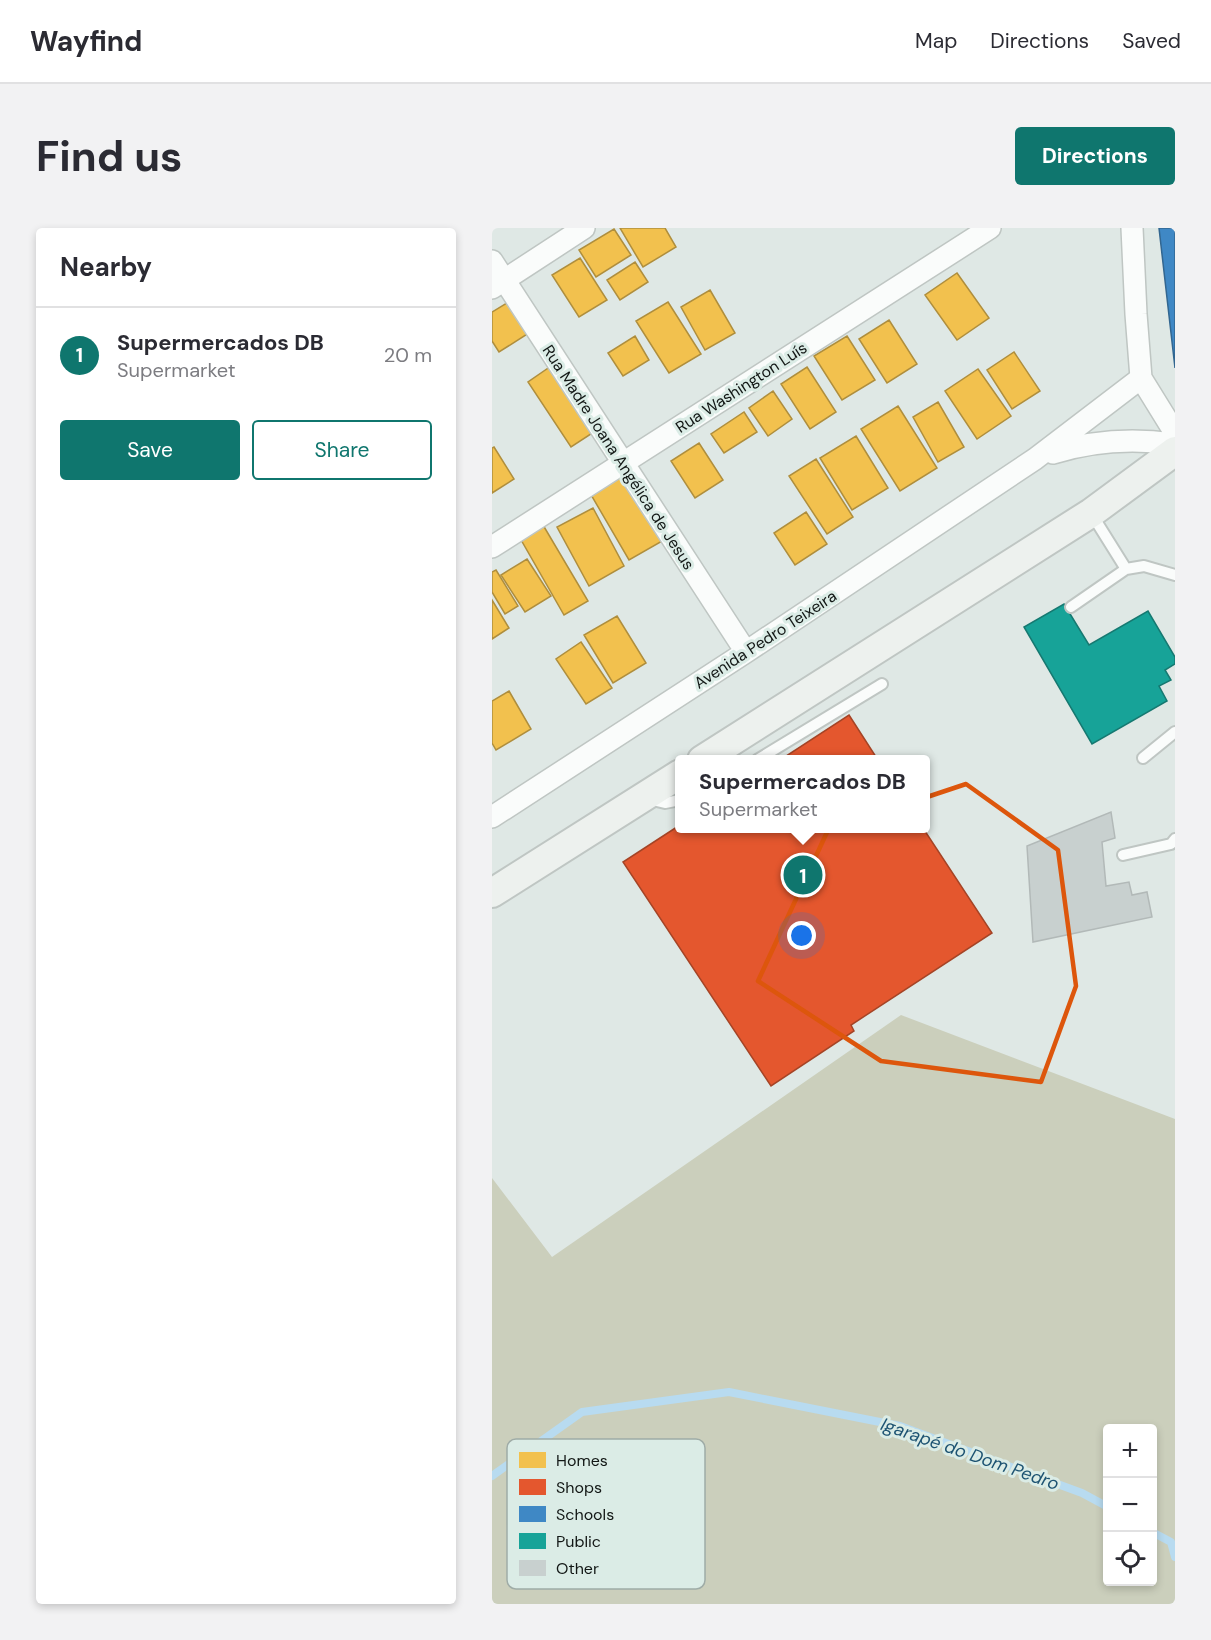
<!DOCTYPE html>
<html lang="en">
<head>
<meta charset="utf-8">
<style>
  body { margin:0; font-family:"DM Sans",sans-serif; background:#f2f2f3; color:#2b2b33 }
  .controls { position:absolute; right:18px; bottom:18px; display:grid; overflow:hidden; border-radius:6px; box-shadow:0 3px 9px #0003 }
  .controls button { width:54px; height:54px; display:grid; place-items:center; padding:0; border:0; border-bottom:2px solid #e1e1e2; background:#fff; color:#2b2b33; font:30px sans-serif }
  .you { position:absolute; left:310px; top:708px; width:21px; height:21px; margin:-15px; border:4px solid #fff; border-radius:50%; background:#1a73e8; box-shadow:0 0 0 9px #1a73e833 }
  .badge { display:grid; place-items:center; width:39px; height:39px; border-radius:50%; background:#0f766e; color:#fff; font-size:20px; font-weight:700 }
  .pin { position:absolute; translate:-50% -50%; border:3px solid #fff; box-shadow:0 2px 6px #0006 }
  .popup { position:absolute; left:183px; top:527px; width:255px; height:78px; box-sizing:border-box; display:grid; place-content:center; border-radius:6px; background:#fff; filter:drop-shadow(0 2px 4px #0005); font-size:20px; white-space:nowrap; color:#7c7c81 }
  .popup b { font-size:22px; color:#2b2b33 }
  .popup::after { content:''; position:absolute; left:50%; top:100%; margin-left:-12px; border:12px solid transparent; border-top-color:#fff }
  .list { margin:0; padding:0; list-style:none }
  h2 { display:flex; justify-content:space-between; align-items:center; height:78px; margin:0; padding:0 24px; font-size:26px }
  h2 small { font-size:20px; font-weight:400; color:#7c7c81 }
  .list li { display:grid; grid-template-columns:39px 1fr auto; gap:18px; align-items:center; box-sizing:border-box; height:96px; padding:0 24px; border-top:2px solid #e1e1e2 }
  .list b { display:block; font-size:22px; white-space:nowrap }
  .list p { margin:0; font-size:20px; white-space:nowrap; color:#7c7c81 }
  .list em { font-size:20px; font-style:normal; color:#7c7c81 }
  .actions { display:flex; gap:12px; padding:18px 24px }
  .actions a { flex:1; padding:14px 0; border:2px solid #0f766e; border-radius:6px; text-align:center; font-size:21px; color:#0f766e }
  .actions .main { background:#0f766e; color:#fff }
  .icon { flex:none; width:33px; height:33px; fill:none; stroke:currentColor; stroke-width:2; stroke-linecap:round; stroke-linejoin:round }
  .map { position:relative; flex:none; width:683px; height:1376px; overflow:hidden; border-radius:6px }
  header { display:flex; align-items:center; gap:36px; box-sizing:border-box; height:84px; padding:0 30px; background:#fff; border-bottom:2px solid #e1e1e2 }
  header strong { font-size:28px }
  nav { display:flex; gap:33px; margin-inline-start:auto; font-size:21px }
  .intro { display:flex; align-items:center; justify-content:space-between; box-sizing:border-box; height:144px; padding:0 36px }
  h1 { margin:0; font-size:42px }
  .button { padding:15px 27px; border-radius:6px; background:#0f766e; color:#fff; font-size:21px; font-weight:700 }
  main { display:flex; gap:36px; padding:0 36px }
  aside { flex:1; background:#fff; border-radius:6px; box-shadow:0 3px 9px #0003 }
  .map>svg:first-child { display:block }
</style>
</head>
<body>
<header>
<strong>Wayfind</strong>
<nav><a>Map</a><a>Directions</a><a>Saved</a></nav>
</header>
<div class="intro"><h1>Find us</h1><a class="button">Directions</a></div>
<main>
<aside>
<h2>Nearby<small></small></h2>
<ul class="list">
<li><span class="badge">1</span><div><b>Supermercados DB</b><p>Supermarket</p></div><em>20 m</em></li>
</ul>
<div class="actions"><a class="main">Save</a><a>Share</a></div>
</aside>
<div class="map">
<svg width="683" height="1376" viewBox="0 0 683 1376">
  <rect width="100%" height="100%" fill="#dfe8e5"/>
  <!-- green -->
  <path fill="#cbcfbc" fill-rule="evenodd" d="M409 787 683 891V1376H0V950L60 1029ZM616 1200H660V1354H616Z"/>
  <!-- homes -->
  <path fill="#f2c14e" stroke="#af8e3d" stroke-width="1.5" d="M128 0H173L184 19 151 39Z
    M122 1 139 27 104 49 87 22Z
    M88 30 115 72 87 89 60 47Z
    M143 34 156 54 128 72 115 52Z
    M465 45 497 90 465 112 433 67Z
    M218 62 243 105 213 122 189 79Z
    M20 72 40 103 7 124 0 113V84Z
    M176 74 209 126 177 145 144 93Z
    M397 92 425 136 395 155 367 111Z
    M143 108 157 132 131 148 116 125Z
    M355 108 383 152 350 172 322 128Z
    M522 124 548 163 520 181 495 142Z
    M62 136 105 202 79 219 36 154Z
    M315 139 344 184 318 201 289 156Z
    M486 141 519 188 485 211 453 163Z
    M281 163 300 191 276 208 257 180Z
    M446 174 472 219 446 234 421 189Z
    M406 178 445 240 408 263 369 201Z
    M252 184 265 204 232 225 219 206Z
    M364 208 396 260 360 282 328 230Z
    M207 215 231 252 203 270 179 233Z
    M2 219 22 251 0 265V220Z
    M324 231 361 289 335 306 297 248Z
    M132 245 172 312 137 332 98 265Z
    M101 280 132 338 97 358 65 299Z
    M314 284 335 316 303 337 282 305Z
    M51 297 96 373 72 387 28 310Z
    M35 331 59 368 33 384 9 347Z
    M4 342 26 378 13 386 0 364V344Z
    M0 372 17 400 0 411Z
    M125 388 154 435 121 455 92 407Z
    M89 414 120 460 94 476 64 431Z
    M17 463 39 501 4 522 0 515V473Z"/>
  <!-- shops -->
  <path fill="#e4572e" stroke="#a54426" stroke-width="1.5" d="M357 487 386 532H288Z
    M188 597V600H431L500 705 359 797 362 803 279 858 131 634Z"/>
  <!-- schools -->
  <path fill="#3f88c5" stroke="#326690" stroke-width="1.5" d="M667 0H683V140Z"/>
  <!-- public -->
  <path fill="#17a398" stroke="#167971" stroke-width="1.5" d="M572 376 597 417 656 383 683 429V436L673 442 679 452 667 458 675 473 600 516 532 399Z"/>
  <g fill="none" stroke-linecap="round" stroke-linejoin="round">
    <!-- stream -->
    <path stroke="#b8dbf0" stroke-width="8" d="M0 1248 90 1184 237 1164 408 1198 590 1265 616 1279
      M660 1304 679 1314 683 1329"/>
  </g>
  <!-- building -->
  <path fill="#c8d0cf" stroke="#b2b9b8" stroke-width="1.5" d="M619 584 623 610 610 614 614 658 637 654 640 667 655 664 660 689 541 714 535 618Z"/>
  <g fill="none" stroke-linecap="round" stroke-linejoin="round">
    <!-- lane casing -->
    <g stroke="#bfc6c3" stroke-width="14">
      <path id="lane" d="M634 341 652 338 683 347
        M579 379 634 341 599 285
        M651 530 683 504
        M265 532 390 456
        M156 571 173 575 188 572
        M631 627 679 616 683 611"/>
    </g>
    <!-- street casing -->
    <g stroke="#bfc6c3" stroke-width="24">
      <path id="street" d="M640 0 644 86 649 150 683 205
        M0 33 254 424
        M0 60 92 0
        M561 225C602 212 641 210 683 216
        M0 319 498 0
        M0 589 254 424 543 231 649 150"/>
    </g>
    <!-- secondary casing -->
    <g stroke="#bfc6c3" stroke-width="32">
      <path id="secondary" d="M210 532 599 285 683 223
        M0 665 188 546"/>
    </g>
    <!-- lane -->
    <use href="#lane" stroke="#fafcfb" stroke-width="10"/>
    <!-- street -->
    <use href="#street" stroke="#fafcfb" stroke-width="21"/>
    <!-- secondary -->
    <use href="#secondary" stroke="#edf1ee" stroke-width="28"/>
  </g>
  <!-- marked area -->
  <path fill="none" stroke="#dd560c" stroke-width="4.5" stroke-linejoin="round" d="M474 556 566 622 584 758 549 854 389 833 266 753 336 602Z"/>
  <g text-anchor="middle" stroke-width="6" stroke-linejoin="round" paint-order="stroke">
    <!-- street labels -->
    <g font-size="16" fill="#121715" stroke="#dbece6">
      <text transform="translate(249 159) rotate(-33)" y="6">Rua Washington Luís</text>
      <text transform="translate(127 229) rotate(57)" y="6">Rua Madre Joana Angélica de Jesus</text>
      <text transform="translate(273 411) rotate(-33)" y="6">Avenida Pedro Teixeira</text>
    </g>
    <!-- water labels -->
    <g font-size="18" font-style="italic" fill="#1d5372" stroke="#dbece6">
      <text transform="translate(478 1226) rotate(19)" y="6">Igarapé do Dom Pedro</text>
    </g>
  </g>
  <!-- legend -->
  <rect x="15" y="1211" width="198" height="150" rx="9" fill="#dbece6" stroke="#9faca7" stroke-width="1.5"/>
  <rect x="27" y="1224" width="27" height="16" fill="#f2c14e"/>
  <rect x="27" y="1251" width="27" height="16" fill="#e4572e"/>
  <rect x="27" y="1278" width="27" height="16" fill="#3f88c5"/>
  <rect x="27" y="1305" width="27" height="16" fill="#17a398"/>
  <rect x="27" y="1332" width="27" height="16" fill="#c8d0cf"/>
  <g font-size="16" fill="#121715">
    <text x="64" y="1238">Homes</text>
    <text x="64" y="1265">Shops</text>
    <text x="64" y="1292">Schools</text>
    <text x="64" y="1319">Public</text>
    <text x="64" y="1346">Other</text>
  </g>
</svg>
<div class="controls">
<button>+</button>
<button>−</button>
<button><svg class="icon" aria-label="locate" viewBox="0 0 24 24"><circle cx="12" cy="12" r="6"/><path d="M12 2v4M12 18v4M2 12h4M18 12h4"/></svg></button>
</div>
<div class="you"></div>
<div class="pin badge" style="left:311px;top:647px">1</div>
<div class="popup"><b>Supermercados DB</b>Supermarket</div>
</div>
</main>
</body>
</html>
